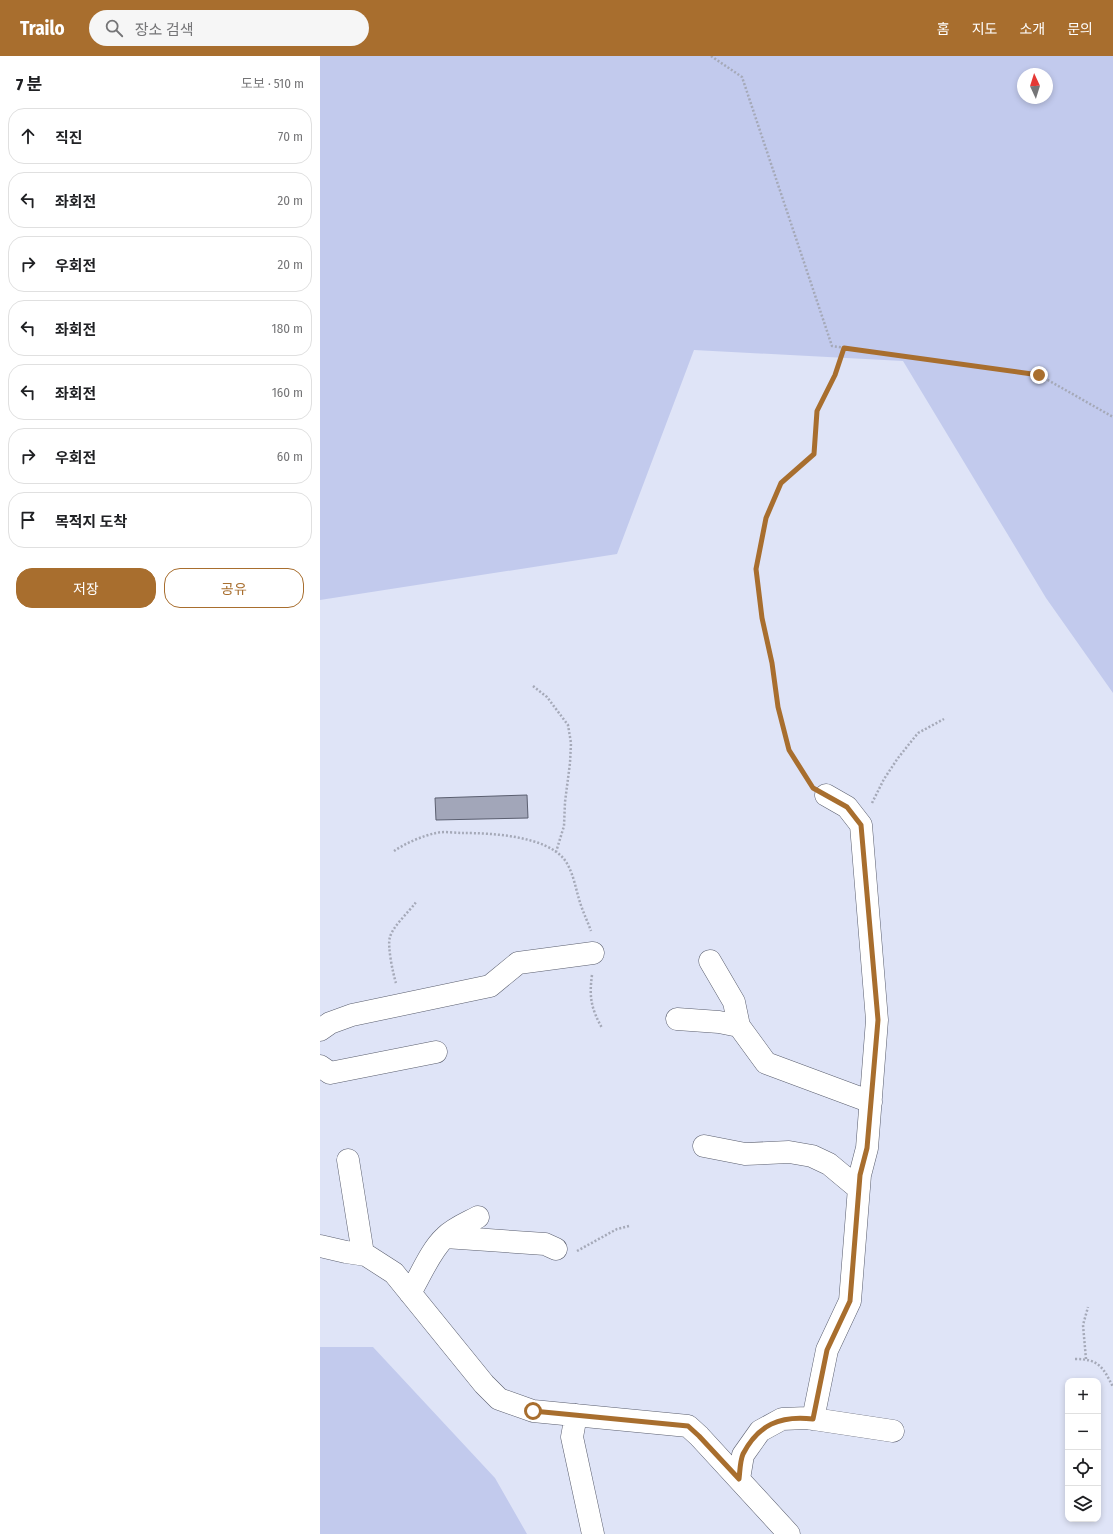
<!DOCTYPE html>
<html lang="ko">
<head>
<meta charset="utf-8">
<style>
  body { margin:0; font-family:"Fira Sans Condensed","Noto Sans KR",sans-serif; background:#f6f6f6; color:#202124 }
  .controls { position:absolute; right:12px; bottom:12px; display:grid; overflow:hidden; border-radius:8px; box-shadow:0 2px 6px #0003 }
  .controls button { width:36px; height:36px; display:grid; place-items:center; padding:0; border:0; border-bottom:1px solid #e0e0e0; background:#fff; color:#202124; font:20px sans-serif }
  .compass { position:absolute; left:697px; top:12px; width:36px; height:36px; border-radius:50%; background:#fff; box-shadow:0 2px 6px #0003; rotate:356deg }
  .stop { position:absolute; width:12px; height:12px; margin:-9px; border:3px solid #a86e2e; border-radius:50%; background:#fff }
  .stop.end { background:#a86e2e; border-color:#fff; box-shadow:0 1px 4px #0008 }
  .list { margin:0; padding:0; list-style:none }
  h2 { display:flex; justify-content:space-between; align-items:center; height:52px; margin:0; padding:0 16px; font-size:17px }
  h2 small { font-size:13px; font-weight:400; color:#757577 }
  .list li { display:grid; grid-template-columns:26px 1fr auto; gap:12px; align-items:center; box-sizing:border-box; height:56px; margin:0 8px 8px; padding:0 8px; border:1px solid #e0e0e0; border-radius:16px }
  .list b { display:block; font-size:15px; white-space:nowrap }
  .list em { font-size:13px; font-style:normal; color:#757577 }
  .actions { display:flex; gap:8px; padding:12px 16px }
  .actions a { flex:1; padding:9px 0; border:1px solid #a86e2e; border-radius:16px; text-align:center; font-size:14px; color:#a86e2e }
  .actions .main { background:#a86e2e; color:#fff }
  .icon { flex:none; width:22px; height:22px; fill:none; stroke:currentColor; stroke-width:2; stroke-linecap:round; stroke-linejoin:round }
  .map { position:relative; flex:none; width:793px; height:1478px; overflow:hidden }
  header { display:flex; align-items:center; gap:24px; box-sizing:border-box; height:56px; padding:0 20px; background:#a86e2e; color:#fff }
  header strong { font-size:19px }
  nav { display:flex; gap:22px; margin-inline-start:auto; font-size:14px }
  .search { width:280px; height:36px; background:#f6f6f6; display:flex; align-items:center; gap:10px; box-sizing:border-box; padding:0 14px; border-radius:22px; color:#757577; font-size:15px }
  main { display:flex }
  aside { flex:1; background:#fff }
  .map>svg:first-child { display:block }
</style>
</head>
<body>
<header>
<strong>Trailo</strong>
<div class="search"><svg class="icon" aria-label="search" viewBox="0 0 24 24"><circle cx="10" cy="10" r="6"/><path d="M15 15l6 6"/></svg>장소 검색</div>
<nav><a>홈</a><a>지도</a><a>소개</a><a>문의</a></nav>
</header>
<main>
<aside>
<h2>7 분<small>도보 · 510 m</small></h2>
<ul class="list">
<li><svg class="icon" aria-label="ahead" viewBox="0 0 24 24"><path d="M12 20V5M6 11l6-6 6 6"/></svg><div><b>직진</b></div><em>70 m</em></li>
<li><svg class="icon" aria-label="left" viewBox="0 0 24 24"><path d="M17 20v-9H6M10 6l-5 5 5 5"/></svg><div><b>좌회전</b></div><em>20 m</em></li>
<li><svg class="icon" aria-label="right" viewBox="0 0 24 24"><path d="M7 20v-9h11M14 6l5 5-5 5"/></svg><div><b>우회전</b></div><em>20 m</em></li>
<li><svg class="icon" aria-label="left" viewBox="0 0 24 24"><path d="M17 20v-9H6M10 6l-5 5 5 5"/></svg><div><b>좌회전</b></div><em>180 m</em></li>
<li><svg class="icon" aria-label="left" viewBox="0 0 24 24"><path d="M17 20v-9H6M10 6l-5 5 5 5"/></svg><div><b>좌회전</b></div><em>160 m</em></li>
<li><svg class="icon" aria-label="right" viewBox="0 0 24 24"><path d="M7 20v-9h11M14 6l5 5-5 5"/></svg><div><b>우회전</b></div><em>60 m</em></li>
<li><svg class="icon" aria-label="arrive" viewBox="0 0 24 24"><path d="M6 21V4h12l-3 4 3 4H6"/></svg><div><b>목적지 도착</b></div></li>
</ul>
<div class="actions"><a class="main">저장</a><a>공유</a></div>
</aside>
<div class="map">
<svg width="793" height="1478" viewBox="0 0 793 1478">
  <rect width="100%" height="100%" fill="#dfe4f7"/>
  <!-- green -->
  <path fill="#c2caed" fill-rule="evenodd" d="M0 0H793V637L726 542 583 305 374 294 297 498 0 544ZM703 18H727V42H703Z
    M0 1291H53L175 1422 207 1478H0Z"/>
  <!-- building -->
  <path fill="#a2a6b9" stroke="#5b5f70" d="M207 739 208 762 116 764 115 742Z"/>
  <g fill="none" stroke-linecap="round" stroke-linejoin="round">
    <!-- minor casing -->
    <g stroke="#5a5e6e" stroke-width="23">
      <path id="minor" d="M390 905 414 946 419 970
        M357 963 399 966 419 970 446 1007 551 1046
        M0 974 10 967 32 959 170 930 198 907 273 897
        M0 1010 10 1017 116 996
        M384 1090 425 1098 469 1096 492 1100 509 1108 539 1133
        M28 1104 43 1198
        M125 1181 225 1188 236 1193
        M0 1190 26 1196 46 1199 74 1217 164 1328 179 1343 213 1355 368 1370 379 1380 469 1478
        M90 1237C101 1219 110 1195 125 1181 134 1172 147 1167 158 1161
        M256 1359 252 1381 273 1478
        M493 1363 507 1294 530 1245 540 1119 547 1092 557 964 541 769 527 751 506 739
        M419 1423 423 1399 440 1375 462 1363 487 1362 573 1375"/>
    </g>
    <!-- path -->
    <path stroke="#a5a9b8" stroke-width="2.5" stroke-dasharray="2 2" stroke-linecap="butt" d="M391 0 422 21 512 290 719 319 793 361
      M213 630 227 641 248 669 251 687 250 707 245 746 244 770 236 796
      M489 726 469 694 458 651 452 607 442 562 436 513 446 462 461 427 494 397 497 355 515 319 524 292
      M552 747 564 723 578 702 598 677 624 663
      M74 795C86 787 102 780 116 777 125 775 135 777 143 777 172 777 225 780 244 803 253 815 255 830 259 843 262 854 267 864 271 875
      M272 919C269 941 271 952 282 972
      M76 927C73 918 67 889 70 881 73 870 89 856 96 846
      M257 1195 297 1173 309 1170
      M755 1303C779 1303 783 1311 793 1331
      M766 1303 763 1269 768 1251"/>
    <!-- minor -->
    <use href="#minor" stroke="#fff" stroke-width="22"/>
  </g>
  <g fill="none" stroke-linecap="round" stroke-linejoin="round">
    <!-- route -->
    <path stroke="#a86e2e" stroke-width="5" d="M213 1355 368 1370 379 1380 419 1423C420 1415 420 1405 423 1398 438 1369 460 1359 493 1363L507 1294 530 1245 540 1119 547 1092 558 964 541 769 527 751 493 732 469 694 458 651 452 607 442 562 436 513 446 462 461 427 494 398 497 355 515 319 524 292 719 319"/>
  </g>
</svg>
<div class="controls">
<button>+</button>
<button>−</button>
<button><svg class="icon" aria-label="locate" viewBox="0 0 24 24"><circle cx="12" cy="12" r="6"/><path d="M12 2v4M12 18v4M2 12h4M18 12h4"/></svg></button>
<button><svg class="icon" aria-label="layers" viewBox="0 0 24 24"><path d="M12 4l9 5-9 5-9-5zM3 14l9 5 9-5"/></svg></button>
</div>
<svg class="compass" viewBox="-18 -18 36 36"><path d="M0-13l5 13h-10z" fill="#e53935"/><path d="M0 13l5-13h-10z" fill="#757577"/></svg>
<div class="stop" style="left:213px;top:1355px"></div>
<div class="stop end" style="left:719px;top:319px"></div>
</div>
</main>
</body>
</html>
